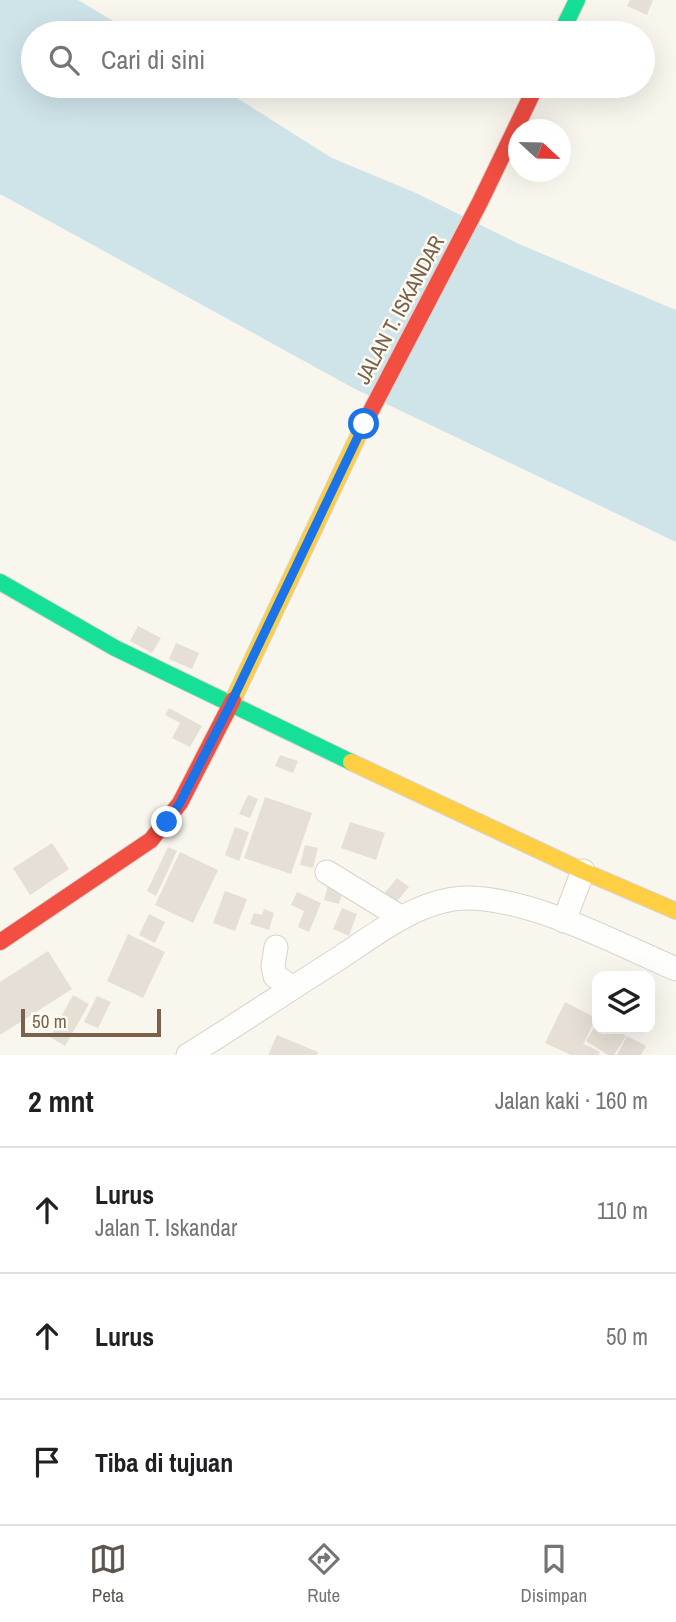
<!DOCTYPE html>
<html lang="id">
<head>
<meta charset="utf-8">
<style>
  body { margin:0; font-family:"Archivo Narrow",sans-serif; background:#f2f2f2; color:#202124 }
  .controls { position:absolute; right:21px; bottom:21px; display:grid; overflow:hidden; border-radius:14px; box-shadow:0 7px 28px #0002 }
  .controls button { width:63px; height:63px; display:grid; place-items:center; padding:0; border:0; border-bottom:2px solid #e0e0e0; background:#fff; color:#202124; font:35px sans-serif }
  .compass { position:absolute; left:508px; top:119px; width:63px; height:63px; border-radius:50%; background:#fff; box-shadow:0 7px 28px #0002; rotate:112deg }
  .scale { position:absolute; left:21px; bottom:18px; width:140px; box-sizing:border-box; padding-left:7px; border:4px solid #79614c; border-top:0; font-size:19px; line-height:24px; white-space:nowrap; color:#79614c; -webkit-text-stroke:5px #fffbf1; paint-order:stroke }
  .stop { position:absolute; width:21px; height:21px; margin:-16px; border:5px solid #1a73e8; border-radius:50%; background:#fff }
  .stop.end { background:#1a73e8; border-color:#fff; box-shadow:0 2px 7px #0008 }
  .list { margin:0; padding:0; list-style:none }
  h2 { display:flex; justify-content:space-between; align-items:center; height:91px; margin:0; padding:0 28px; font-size:30px }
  h2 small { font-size:23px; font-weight:400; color:#757577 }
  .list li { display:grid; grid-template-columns:46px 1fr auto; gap:21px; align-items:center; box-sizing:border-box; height:126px; padding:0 28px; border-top:2px solid #e0e0e0 }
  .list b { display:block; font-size:26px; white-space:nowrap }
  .list p { margin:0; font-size:23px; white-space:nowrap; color:#757577 }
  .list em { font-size:23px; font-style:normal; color:#757577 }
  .icon { flex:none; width:38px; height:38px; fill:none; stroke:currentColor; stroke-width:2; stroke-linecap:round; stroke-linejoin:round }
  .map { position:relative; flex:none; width:676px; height:1055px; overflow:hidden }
  .search { position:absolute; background:#fff; box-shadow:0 7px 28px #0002; left:21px; right:21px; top:21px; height:77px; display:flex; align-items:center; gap:18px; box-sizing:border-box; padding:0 24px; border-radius:38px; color:#757577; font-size:26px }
  .sheet { height:469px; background:#fff }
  nav { display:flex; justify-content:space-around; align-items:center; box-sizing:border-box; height:98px; border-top:2px solid #e0e0e0; background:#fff; font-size:19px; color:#757577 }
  nav a { display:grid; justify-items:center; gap:4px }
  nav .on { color:#5c5550 }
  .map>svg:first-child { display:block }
</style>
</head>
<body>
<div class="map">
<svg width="676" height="1055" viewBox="0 0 676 1055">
  <rect width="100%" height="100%" fill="#f9f6ee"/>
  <!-- water -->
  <path fill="#cfe4e9" d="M0 0H78L133 33H33V86H218L332 158 416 193 519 244 676 310V542L355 389 0 194Z"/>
  <!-- building -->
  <path fill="#e6dfd5" d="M630 0H653L647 15 627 6Z
    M138 626 161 638 152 653 130 641Z
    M176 643 199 653 192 669 169 659Z
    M169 708 202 726 190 747 172 738 180 723 165 715Z
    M280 755 298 761 293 773 275 766Z
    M248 795 258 799 250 818 239 814Z
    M265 797 312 813 291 874 244 858Z
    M350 822 385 833 376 860 341 848Z
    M235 827 249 832 239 861 225 855Z
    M52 843 69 869 30 895 13 868Z
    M305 845 318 848 313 868 300 865Z
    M168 847 177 851 156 896 147 891Z
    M180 852 218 870 193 923 155 905Z
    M397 878 409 887 394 905 383 895Z
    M329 882 344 886 339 904 324 900Z
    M225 891 247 899 235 931 213 923Z
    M297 892 321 903 309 932 298 927 304 911 291 905Z
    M342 908 357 914 349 936 333 929Z
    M264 909 274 913 269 930 250 924 254 913 262 915Z
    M149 914 165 922 155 943 139 935Z
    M128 934 165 952 143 998 107 981Z
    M48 951 72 989 0 1035V982Z
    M73 995 89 1004 65 1046 50 1037Z
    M97 996 111 1002 98 1028 84 1022Z
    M565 1002 596 1018 582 1047 584 1044 600 1052 598 1055H571L545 1043Z
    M597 1023V1029H614L626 1036 614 1055H608L586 1041Z
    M277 1035 318 1052 317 1055H268Z
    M627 1036 646 1046 641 1055H617Z"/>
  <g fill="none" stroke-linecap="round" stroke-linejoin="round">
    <!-- street casing -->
    <g stroke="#d8d3cc" stroke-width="25">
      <path id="street" d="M327 872 402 918
        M564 921 583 871
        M276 947 273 966 275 976 292 987
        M188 1055C240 1023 290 989 341 957 379 932 422 897 470 898 536 900 616 943 676 969"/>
    </g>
    <!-- fast casing -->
    <g stroke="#d9d3cc" stroke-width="18">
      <path id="fast" d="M561 33 577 0
        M0 582 115 648 351 762"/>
    </g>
    <!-- slow casing -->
    <g stroke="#d9d3cc" stroke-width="18">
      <path id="slow" d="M233 700 362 428
        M351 762 583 871 676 911"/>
    </g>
    <!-- jam casing -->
    <g stroke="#d9d3cc" stroke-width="18">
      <path id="jam" d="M362 428 480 202 536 86
        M0 942 151 840 180 803 233 700"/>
    </g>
    <!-- street -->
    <use href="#street" stroke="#fefefc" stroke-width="23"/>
    <!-- fast -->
    <use href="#fast" stroke="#16e098" stroke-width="16"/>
    <!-- slow -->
    <use href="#slow" stroke="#ffcf43" stroke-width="16"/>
    <!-- jam -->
    <use href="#jam" stroke="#f24e42" stroke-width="16"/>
  </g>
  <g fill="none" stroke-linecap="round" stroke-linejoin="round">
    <!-- route -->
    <path stroke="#1a73e8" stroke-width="9" d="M167 822 180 803 230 705 364 424"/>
  </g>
  <g text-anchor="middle" stroke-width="5" stroke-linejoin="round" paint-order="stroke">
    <!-- street labels -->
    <g font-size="21" fill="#79614c" stroke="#fffbf1">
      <text transform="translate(400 310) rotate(-62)" y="7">JALAN T. ISKANDAR</text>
    </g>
  </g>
</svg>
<div class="controls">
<button><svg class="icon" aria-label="layers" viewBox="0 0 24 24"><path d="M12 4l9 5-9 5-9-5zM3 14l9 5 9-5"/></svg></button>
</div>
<svg class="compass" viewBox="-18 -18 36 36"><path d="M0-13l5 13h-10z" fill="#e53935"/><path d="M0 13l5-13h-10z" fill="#757577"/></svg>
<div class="scale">50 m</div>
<div class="stop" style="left:364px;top:424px"></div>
<div class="stop end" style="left:167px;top:822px"></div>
<div class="search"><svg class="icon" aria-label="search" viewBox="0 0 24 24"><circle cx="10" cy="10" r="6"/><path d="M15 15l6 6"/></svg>Cari di sini</div>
</div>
<section class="sheet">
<h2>2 mnt<small>Jalan kaki · 160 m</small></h2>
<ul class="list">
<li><svg class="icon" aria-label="ahead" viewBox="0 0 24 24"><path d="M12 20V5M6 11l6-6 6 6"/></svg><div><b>Lurus</b><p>Jalan T. Iskandar</p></div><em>110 m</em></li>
<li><svg class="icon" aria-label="ahead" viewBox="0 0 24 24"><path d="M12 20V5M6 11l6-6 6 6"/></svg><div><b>Lurus</b></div><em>50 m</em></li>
<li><svg class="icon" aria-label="arrive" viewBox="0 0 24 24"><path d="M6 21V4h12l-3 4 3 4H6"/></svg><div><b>Tiba di tujuan</b></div></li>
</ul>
</section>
<nav>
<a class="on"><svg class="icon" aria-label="map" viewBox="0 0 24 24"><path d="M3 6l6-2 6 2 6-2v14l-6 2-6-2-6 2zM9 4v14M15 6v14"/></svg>Peta</a>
<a><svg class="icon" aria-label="directions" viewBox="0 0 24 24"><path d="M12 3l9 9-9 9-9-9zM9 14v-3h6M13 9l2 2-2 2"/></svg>Rute</a>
<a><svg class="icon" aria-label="saved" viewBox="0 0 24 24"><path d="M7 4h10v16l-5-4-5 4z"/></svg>Disimpan</a>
</nav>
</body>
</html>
